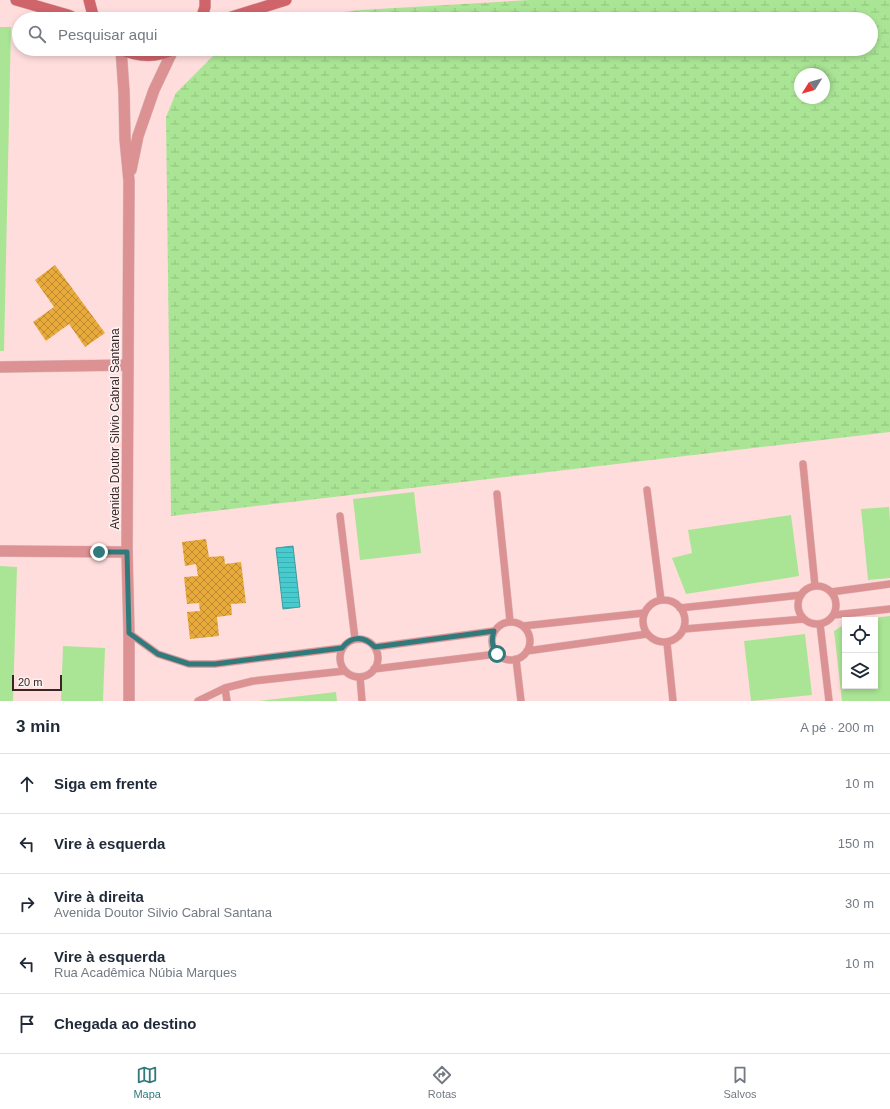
<!DOCTYPE html>
<html lang="pt">
<head>
<meta charset="utf-8">
<style>
  body { margin:0; font-family:Helvetica,sans-serif; background:#f2f2f3; color:#1f2937 }
  .controls { position:absolute; right:12px; bottom:12px; display:grid; overflow:hidden; border-radius:0px; box-shadow:0 2px 6px #0003 }
  .controls button { width:36px; height:36px; display:grid; place-items:center; padding:0; border:0; border-bottom:1px solid #e0e1e3; background:#fff; color:#1f2937; font:20px sans-serif }
  .compass { position:absolute; left:794px; top:68px; width:36px; height:36px; border-radius:50%; background:#fff; box-shadow:0 2px 6px #0003; rotate:233deg }
  .scale { position:absolute; left:12px; bottom:10px; width:50px; box-sizing:border-box; padding-left:4px; border:2px solid #392525; border-top:0; font-size:11px; line-height:14px; white-space:nowrap; color:#392525; -webkit-text-stroke:3px #fcf1f0; paint-order:stroke }
  .stop { position:absolute; width:12px; height:12px; margin:-9px; border:3px solid #307a7c; border-radius:50%; background:#fff }
  .stop.end { background:#307a7c; border-color:#fff; box-shadow:0 1px 4px #0008 }
  .list { margin:0; padding:0; list-style:none }
  h2 { display:flex; justify-content:space-between; align-items:center; height:52px; margin:0; padding:0 16px; font-size:17px }
  h2 small { font-size:13px; font-weight:400; color:#747a83 }
  .list li { display:grid; grid-template-columns:26px 1fr auto; gap:12px; align-items:center; box-sizing:border-box; height:60px; padding:0 16px; border-top:1px solid #e0e1e3 }
  .list b { display:block; font-size:15px; white-space:nowrap }
  .list p { margin:0; font-size:13px; white-space:nowrap; color:#747a83 }
  .list em { font-size:13px; font-style:normal; color:#747a83 }
  .icon { flex:none; width:22px; height:22px; fill:none; stroke:currentColor; stroke-width:2; stroke-linecap:round; stroke-linejoin:round }
  .map { position:relative; flex:none; width:890px; height:701px; overflow:hidden }
  .search { position:absolute; background:#fff; box-shadow:0 2px 6px #0003; left:12px; right:12px; top:12px; height:44px; display:flex; align-items:center; gap:10px; box-sizing:border-box; padding:0 14px; border-radius:22px; color:#747a83; font-size:15px }
  .sheet { height:352px; background:#fff }
  nav { display:flex; justify-content:space-around; align-items:center; box-sizing:border-box; height:56px; border-top:1px solid #e0e1e3; background:#fff; font-size:11px; color:#747a83 }
  nav a { display:grid; justify-items:center; gap:2px }
  nav .on { color:#307a7c }
  .map>svg:first-child { display:block }
</style>
</head>
<body>
<div class="map">
<svg width="890" height="701" viewBox="0 0 890 701">
  <defs>
    <pattern id="wetland-marsh" width="20" height="14" patternUnits="userSpaceOnUse"><rect width="20" height="14" fill="#aae595"/><path d="M1 5h8M5 5V1M11 12h8M15 12V8" fill="none" stroke="#93c480"/></pattern>
    <pattern id="water-rules" width="6" height="5" patternUnits="userSpaceOnUse"><rect width="6" height="5" fill="#46cbcf"/><path d="M0 2.5h6" fill="none" stroke="#3eaeb2"/></pattern>
    <pattern id="building-cross-hatch" width="8" height="8" patternUnits="userSpaceOnUse"><rect width="8" height="8" fill="#e8aa3b"/><path d="M0 0l8 8M0 8l8-8" fill="none" stroke="#bd8a31"/></pattern>
  </defs>
  <rect width="100%" height="100%" fill="#fdd"/>
  <!-- grass -->
  <path fill="#aae595" d="M0 27H11L4 351H0Z
    M414 492 421 553 360 560 353 499Z
    M889 507 890 521V578L868 580 861 509Z
    M791 515 799 576 686 594 672 558 692 553 688 530Z
    M0 566 17 567 13 701H0Z
    M890 616V701H842L834 631 845 624V686H875V620H853Z
    M805 634 812 695 751 701 744 641Z
    M63 646 105 648 103 701H61Z
    M336 692 337 701H258Z"/>
  <!-- wetland -->
  <path fill="url(#wetland-marsh)" fill-rule="evenodd" d="M529 0H890V432L171 516 166 117 176 93 217 52 222 49H871V19H290L298 17 361 10ZM800 74H824V98H800Z"/>
  <!-- water -->
  <path fill="url(#water-rules)" stroke="#42999c" d="M293 546 300 607 283 609 276 548Z"/>
  <!-- building -->
  <path fill="url(#building-cross-hatch)" d="M55 265 105 333 85 347 69 324 46 341 33 322 54 307 35 280Z
    M206 539 209 557 224 556 225 564 241 562 246 603 231 604 232 615 217 617 219 636 190 639 187 612 200 611 199 603 187 604 184 577 198 576 196 564 185 566 182 542Z"/>
  <g fill="none" stroke-linecap="round" stroke-linejoin="round">
    <!-- service casing -->
    <g stroke="#dbbcbc" stroke-width="8">
      <path id="service" d="M803 464 815 586
        M647 490 661 600
        M497 494 510 621
        M340 516 355 639
        M798 605a19 19 0 1 1 38 0a19 19 0 1 1-38 0Z
        M831 592 890 584
        M643 621a21 21 0 1 1 42 0a21 21 0 1 1-42 0Z
        M680 608 801 595
        M834 615 890 609
        M492 641a19 19 0 1 1 38 0a19 19 0 1 1-38 0Z
        M820 624 829 701
        M523 626 644 613
        M684 629 804 619
        M129 633 158 654 189 664H215L342 648
        M340 658a19 19 0 1 1 38 0a19 19 0 1 1-38 0Z
        M667 643 673 701
        M375 647 494 631
        M527 651 647 634
        M516 659 521 701
        M374 669 497 654
        M360 677 362 701
        M225 688 227 701
        M198 701 225 688 253 681 344 671"/>
    </g>
    <!-- minor casing -->
    <g stroke="#dbbcbc" stroke-width="12">
      <path id="minor" d="M0 367 128 365
        M0 551 127 552"/>
    </g>
    <!-- tertiary casing -->
    <g stroke="#dbbcbc" stroke-width="12">
      <path id="tertiary" d="M121 49 124 92 125 139 129 181 127 552 129 633V701
        M131 170 138 136 154 90 173 50"/>
    </g>
    <!-- secondary casing -->
    <g stroke="#dbbcbc" stroke-width="12">
      <path id="secondary" d="M16 0 68 15 77 19
        M89 0 94 19
        M201 19 205 7V0
        M225 19 286 0
        M120 49C138 57 157 58 174 49"/>
    </g>
    <!-- service -->
    <use href="#service" stroke="#dc9193" stroke-width="7"/>
    <!-- minor -->
    <use href="#minor" stroke="#dc9193" stroke-width="11"/>
    <!-- tertiary -->
    <use href="#tertiary" stroke="#dc9193" stroke-width="11"/>
    <!-- secondary -->
    <use href="#secondary" stroke="#d0646b" stroke-width="11"/>
  </g>
  <g fill="none" stroke-linecap="round" stroke-linejoin="round">
    <!-- route -->
    <path stroke="#307a7c" stroke-width="5" d="M99 552H127L129 633 158 654 189 664H215L342 648C352 635 364 636 375 647L494 631C491 640 492 646 497 654"/>
  </g>
  <g text-anchor="middle" stroke-width="3.5" stroke-linejoin="round" paint-order="stroke">
    <!-- street labels -->
    <g font-size="12" fill="#392525" stroke="#fcf1f0">
      <text transform="translate(115 429) rotate(-90)" y="4">Avenida Doutor Silvio Cabral Santana</text>
    </g>
  </g>
</svg>
<div class="controls">
<button><svg class="icon" aria-label="locate" viewBox="0 0 24 24"><circle cx="12" cy="12" r="6"/><path d="M12 2v4M12 18v4M2 12h4M18 12h4"/></svg></button>
<button><svg class="icon" aria-label="layers" viewBox="0 0 24 24"><path d="M12 4l9 5-9 5-9-5zM3 14l9 5 9-5"/></svg></button>
</div>
<svg class="compass" viewBox="-18 -18 36 36"><path d="M0-13l5 13h-10z" fill="#e53935"/><path d="M0 13l5-13h-10z" fill="#747a83"/></svg>
<div class="scale">20 m</div>
<div class="stop" style="left:497px;top:654px"></div>
<div class="stop end" style="left:99px;top:552px"></div>
<div class="search"><svg class="icon" aria-label="search" viewBox="0 0 24 24"><circle cx="10" cy="10" r="6"/><path d="M15 15l6 6"/></svg>Pesquisar aqui</div>
</div>
<section class="sheet">
<h2>3 min<small>A pé · 200 m</small></h2>
<ul class="list">
<li><svg class="icon" aria-label="ahead" viewBox="0 0 24 24"><path d="M12 20V5M6 11l6-6 6 6"/></svg><div><b>Siga em frente</b></div><em>10 m</em></li>
<li><svg class="icon" aria-label="left" viewBox="0 0 24 24"><path d="M17 20v-9H6M10 6l-5 5 5 5"/></svg><div><b>Vire à esquerda</b></div><em>150 m</em></li>
<li><svg class="icon" aria-label="right" viewBox="0 0 24 24"><path d="M7 20v-9h11M14 6l5 5-5 5"/></svg><div><b>Vire à direita</b><p>Avenida Doutor Silvio Cabral Santana</p></div><em>30 m</em></li>
<li><svg class="icon" aria-label="left" viewBox="0 0 24 24"><path d="M17 20v-9H6M10 6l-5 5 5 5"/></svg><div><b>Vire à esquerda</b><p>Rua Acadêmica Núbia Marques</p></div><em>10 m</em></li>
<li><svg class="icon" aria-label="arrive" viewBox="0 0 24 24"><path d="M6 21V4h12l-3 4 3 4H6"/></svg><div><b>Chegada ao destino</b></div></li>
</ul>
</section>
<nav>
<a class="on"><svg class="icon" aria-label="map" viewBox="0 0 24 24"><path d="M3 6l6-2 6 2 6-2v14l-6 2-6-2-6 2zM9 4v14M15 6v14"/></svg>Mapa</a>
<a><svg class="icon" aria-label="directions" viewBox="0 0 24 24"><path d="M12 3l9 9-9 9-9-9zM9 14v-3h6M13 9l2 2-2 2"/></svg>Rotas</a>
<a><svg class="icon" aria-label="saved" viewBox="0 0 24 24"><path d="M7 4h10v16l-5-4-5 4z"/></svg>Salvos</a>
</nav>
</body>
</html>
